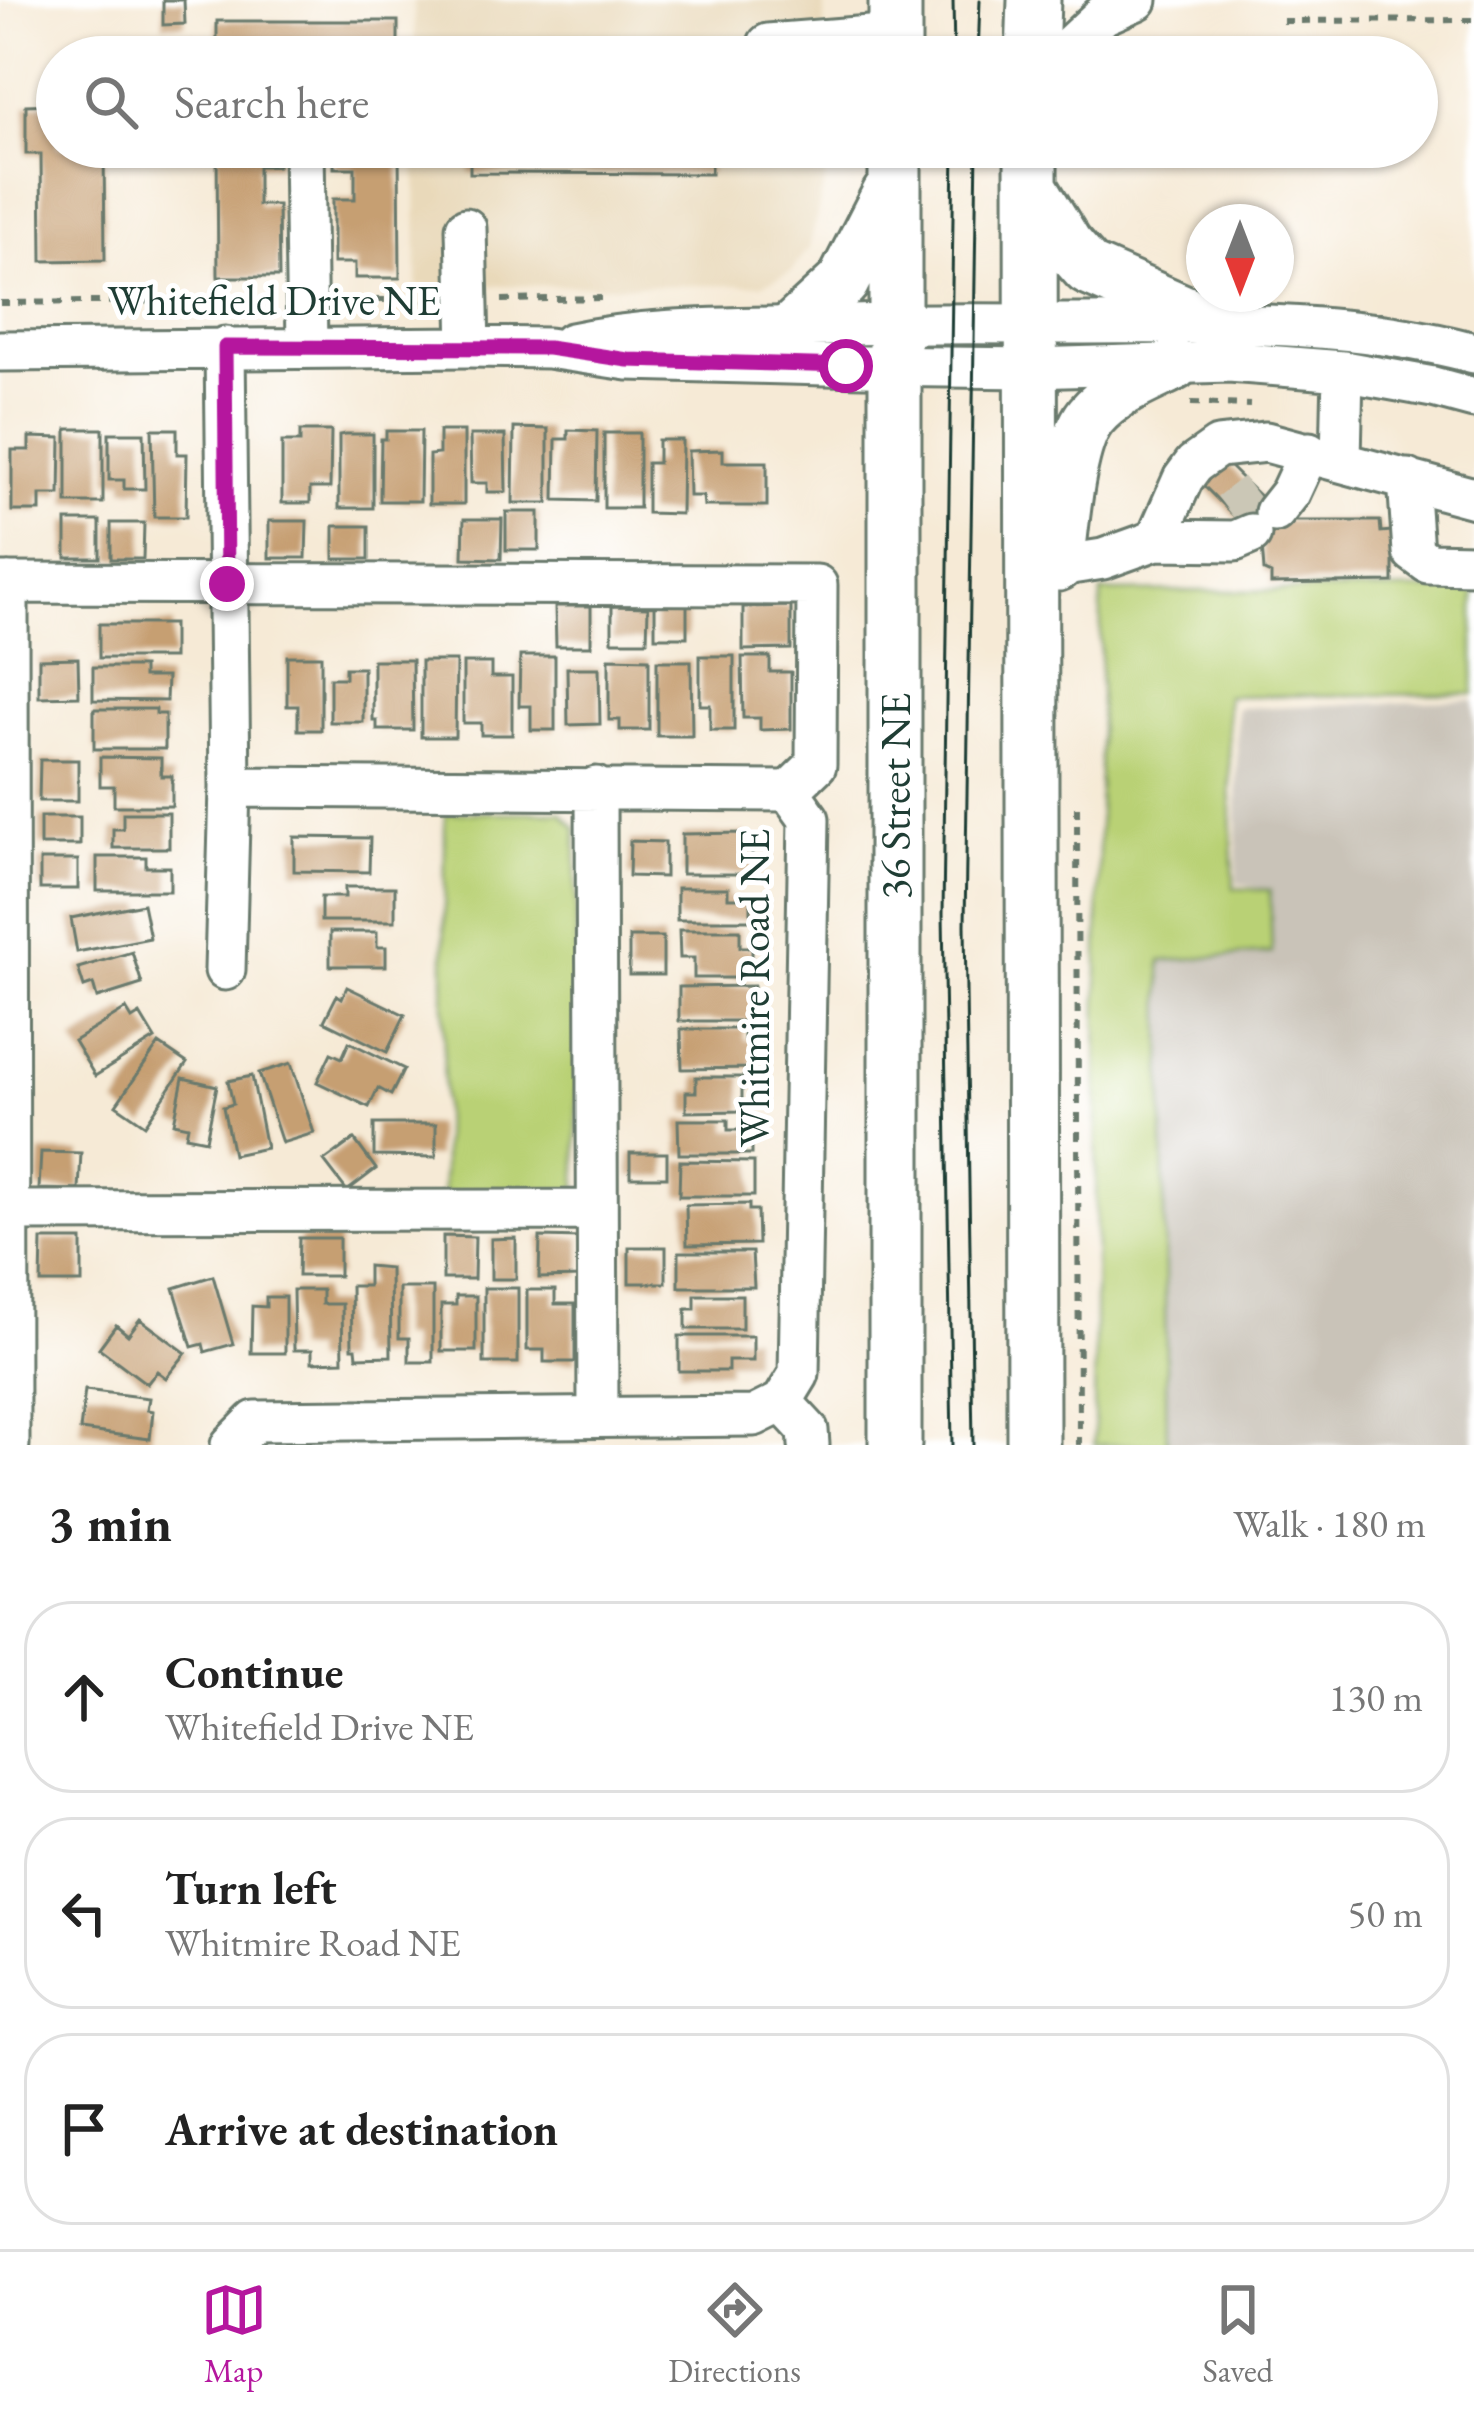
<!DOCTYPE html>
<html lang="en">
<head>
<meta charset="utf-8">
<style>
  body { margin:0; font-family:"EB Garamond",serif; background:#f6f6f6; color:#222 }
  .compass { position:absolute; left:1186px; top:204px; width:108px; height:108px; border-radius:50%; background:#fff; box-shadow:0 3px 9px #0004; rotate:180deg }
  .stop { position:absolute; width:36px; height:36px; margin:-27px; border:9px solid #b5179e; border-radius:50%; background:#fff }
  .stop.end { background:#b5179e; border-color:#fff; box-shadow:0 3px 12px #0008 }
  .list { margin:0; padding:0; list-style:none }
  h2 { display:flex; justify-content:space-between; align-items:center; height:156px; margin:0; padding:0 48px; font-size:51px }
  h2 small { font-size:39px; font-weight:400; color:#767676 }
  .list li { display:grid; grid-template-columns:78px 1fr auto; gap:36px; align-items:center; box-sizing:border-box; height:192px; margin:0 24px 24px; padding:0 24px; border:3px solid #e0e0e0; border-radius:48px }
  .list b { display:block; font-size:45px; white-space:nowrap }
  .list p { margin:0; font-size:39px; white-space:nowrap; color:#767676 }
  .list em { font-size:39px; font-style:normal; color:#767676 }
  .icon { flex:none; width:66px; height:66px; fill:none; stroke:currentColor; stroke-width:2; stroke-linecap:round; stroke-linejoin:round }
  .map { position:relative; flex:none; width:1474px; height:1445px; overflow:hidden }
  .search { position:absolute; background:#fff; box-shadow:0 3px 9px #0004; left:36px; right:36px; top:36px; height:132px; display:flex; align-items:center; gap:30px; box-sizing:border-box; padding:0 42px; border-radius:66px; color:#767676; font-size:45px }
  .sheet { height:804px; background:#fff }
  nav { display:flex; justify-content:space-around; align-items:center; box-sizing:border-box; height:168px; border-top:3px solid #e0e0e0; background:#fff; font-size:33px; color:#767676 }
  nav a { display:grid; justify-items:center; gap:6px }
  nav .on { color:#b5179e }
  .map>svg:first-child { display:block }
</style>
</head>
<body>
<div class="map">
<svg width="1474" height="1445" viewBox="0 0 1474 1445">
  <rect width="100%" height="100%" fill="#fff"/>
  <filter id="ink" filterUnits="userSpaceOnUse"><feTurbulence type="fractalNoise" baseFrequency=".00833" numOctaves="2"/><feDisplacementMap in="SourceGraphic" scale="24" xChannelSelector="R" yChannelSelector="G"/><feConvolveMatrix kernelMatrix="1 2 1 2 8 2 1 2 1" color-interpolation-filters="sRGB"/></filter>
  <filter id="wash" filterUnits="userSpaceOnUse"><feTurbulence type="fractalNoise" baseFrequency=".004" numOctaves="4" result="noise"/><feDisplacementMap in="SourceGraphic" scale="48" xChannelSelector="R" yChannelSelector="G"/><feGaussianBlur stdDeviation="2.7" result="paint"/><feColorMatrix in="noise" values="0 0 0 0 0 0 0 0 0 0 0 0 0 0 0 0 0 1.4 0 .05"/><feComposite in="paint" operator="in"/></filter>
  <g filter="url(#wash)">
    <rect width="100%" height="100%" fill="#f6ead6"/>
    <!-- built -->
    <path fill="#e9d9ba" d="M414 0H824L825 57H415Z
      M416 147H825V181L809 248 791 272 761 285 417 286Z"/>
    <!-- industrial -->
    <path fill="#c9c3b8" d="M1474 700V1445H1167L1161 961 1272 952 1270 890 1237 883V708Z"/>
    <!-- green -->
    <path fill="#b9d175" stroke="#6c8754" stroke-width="3" d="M1474 589V694L1227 696 1234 888 1270 890 1272 953 1161 961 1167 1445H1094L1101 592Z
      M561 812 576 828 577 1192 443 1194 445 813Z"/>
    <g id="blocks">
      <!-- building -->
      <path fill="#c69f72" d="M163 0H184L185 24 163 25Z
        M217 21H398V57H217Z
        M470 51 712 52V57H470Z
        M57 104V147H104L105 260 42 261 41 154H26V105Z
        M217 147H278V166H258V205H278L279 277H218Z
        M334 147H399L400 278H355V263H333V199H355V168H334Z
        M470 147H711V174L470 173Z
        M514 428 548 429V503H513Z
        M67 429H103V503H67Z
        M152 429H177V454H187L186 517H154Z
        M568 430 597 431 596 501 555 500 556 439H568Z
        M300 431H331L330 488H310V503H282V442H300Z
        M386 431H421L420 501H380L381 439H386Z
        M439 431H464V504H429V455L439 454Z
        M109 433H144L145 489H124V480H109Z
        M604 433H639V508H604Z
        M346 434H373V508H339V435Z
        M470 435H505L506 492H487V483H471Z
        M29 437 61 438 60 495H40V511H12V450H29Z
        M658 440H682L681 514 647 513V463H658Z
        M723 450V462H767V506H704L703 496H689L688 451Z
        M1225 462 1285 521H1380L1381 532 1393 531V582L1271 584V574L1264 571 1262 544 1203 485Z
        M506 512H539V550H506Z
        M464 519H502L501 559 463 558Z
        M66 521H100V558H66Z
        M269 521H307L306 558H269Z
        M111 523H144L143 559H111Z
        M334 526H369V559H334Z
        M655 605H687V637H655Z
        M555 606H591V646H556Z
        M612 606 648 607 647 641H612Z
        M791 606V649L743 650V607Z
        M99 624H173V658H99Z
        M287 656H321V730H298V706H287Z
        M520 656H555V730H531V706H519Z
        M700 656H734V730H710V705H700Z
        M742 657H770V672H791V729L760 730V718H743Z
        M78 658 79 696 39 697V659Z
        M609 658 649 659V730H620V720H609Z
        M373 660H412L413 730H377V721H373Z
        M421 661H456L455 737H421Z
        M657 661H691L692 736H657Z
        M463 663H491V677H512V735H481V723H463Z
        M93 667H143V677H167L166 701 93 700Z
        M345 668H363V722H330V678H345Z
        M567 668H599L600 724 568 725Z
        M94 709H156V714H165V749H94Z
        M100 757 161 758V776H172V806H114V786H100Z
        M40 760H78V801H39Z
        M123 813H169V848H113V829H123Z
        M40 817H80V845H40Z
        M746 833V845H752V874H682V834Z
        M294 837 370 838 369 872 294 871Z
        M630 841 665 842V877L629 876Z
        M97 857H146V867H170V891H97Z
        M40 860H78V889H40Z
        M345 887H395V921H321V897H345Z
        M677 888H728V898H751V920H677Z
        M143 904 150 938 77 952 71 918Z
        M679 930H740V947H752V978H694V958H680Z
        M330 932H377V947H386V966H330Z
        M629 937H663V975H629Z
        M132 952 142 984 97 998 93 984 84 987 78 968Z
        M754 986V1021H679V987Z
        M347 987 405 1015 387 1052 324 1021 337 995 342 998Z
        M126 1009 132 1019 140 1014 155 1039 95 1076 74 1041Z
        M681 1029H744V1040H752V1068L682 1069Z
        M349 1042 404 1069 391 1095 378 1088 369 1107 317 1082 331 1053 342 1058Z
        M159 1044 187 1063 145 1125 116 1105Z
        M291 1063 314 1133 282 1143 259 1073Z
        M252 1076 266 1148 233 1155 223 1107 233 1104 228 1081Z
        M696 1077H742V1111L686 1112V1092H696Z
        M183 1078 217 1086 206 1140 186 1136 188 1126 174 1123Z
        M678 1120H728V1130H752V1154H679Z
        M374 1124H436V1157L374 1156Z
        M354 1139 376 1169 347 1191 324 1161Z
        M41 1152 81 1153 79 1190 39 1189Z
        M630 1153H667V1177H630Z
        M680 1161 754 1162V1196H679Z
        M749 1204V1210H757L758 1244 687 1245 686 1205Z
        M443 1236 475 1237 474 1279H443Z
        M540 1237 581 1238V1277L539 1278Z
        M299 1238H339V1276H298Z
        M516 1238V1279H491V1239Z
        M42 1240H82V1283H41Z
        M629 1247H666V1283H629Z
        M679 1252H752L754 1287H679Z
        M368 1266 390 1268 391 1356 357 1357 356 1348H352L351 1286H368Z
        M213 1276 233 1344 205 1352 203 1344 192 1347 174 1288Z
        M399 1288H433V1362H409V1338H399Z
        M484 1288H518V1363H484Z
        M293 1290H322V1304H342L343 1361 312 1362V1350H294Z
        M527 1290H555V1304H575V1362H544V1350H527Z
        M695 1295H742V1329H686V1309H695Z
        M456 1296H476V1351H441V1305H456Z
        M266 1297H285V1353H251L252 1306 266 1307Z
        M140 1319 186 1353 166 1378 157 1371 147 1384 99 1348 116 1325 128 1335Z
        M679 1336H753V1361H728V1371H679Z
        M85 1390 149 1398 147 1410 153 1411 150 1439 80 1430Z"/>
    </g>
  </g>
  <g filter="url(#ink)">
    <use href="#blocks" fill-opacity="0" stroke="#6a7a6d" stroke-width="3"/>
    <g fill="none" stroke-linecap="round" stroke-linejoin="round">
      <!-- minor-tunnel -->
      <path stroke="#cbc7b6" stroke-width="39" stroke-dasharray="39 20" stroke-linecap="butt" d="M1229 512 1255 492"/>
      <!-- minor casing -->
      <g stroke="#6a7a6d" stroke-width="45">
        <path id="minor" d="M768 44 895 34
          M1058 57 1103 15 1137 0
          M304 147 307 347
          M466 228 469 347
          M571 343C638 329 703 328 771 327 860 324 948 323 1037 324 1182 325 1332 315 1474 353
          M0 351 469 347 548 348 628 360 863 366 1032 368 1229 362 1343 371 1433 387 1474 398
          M1341 460 1343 371
          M1408 479 1413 552 1428 563 1474 564
          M1275 512 1290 493 1309 452
          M1156 540 1235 541 1251 534
          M1058 566 1103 559 1156 540 1183 479 1194 464 1218 447 1266 442 1474 498
          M0 583 817 585 816 765 789 791
          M8 583 9 1445
          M230 787 789 791 809 819 799 1374 782 1402 754 1416 255 1421 231 1445
          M596 787 598 1416
          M225 970 230 787 225 347
          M7 1211 595 1210
          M782 1402 808 1430 809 1445"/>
      </g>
      <!-- major casing -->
      <g stroke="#6a7a6d" stroke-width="57">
        <path id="major" d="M895 0V57
          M1032 57 1034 0
          M895 147V1445
          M1031 147 1033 1445
          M1032 188 1066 244 1088 269 1211 323
          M795 326 843 282 888 194
          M1058 565C1063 527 1068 444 1091 416 1112 391 1145 379 1173 365"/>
      </g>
      <!-- path -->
      <path stroke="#6a7a6d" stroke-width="6" stroke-dasharray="9 9" stroke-linecap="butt" d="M1283 21 1474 20
        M340 300H435
        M502 300 603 298
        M0 303 273 300
        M1191 403 1250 405
        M1077 807 1079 1445"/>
      <!-- minor -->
      <use href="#minor" stroke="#fff" stroke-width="39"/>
      <!-- major -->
      <use href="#major" stroke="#fff" stroke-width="51"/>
      <!-- tram -->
      <path stroke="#1f3d34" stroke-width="3" d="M953 0 954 57
        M978 57 980 0
        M952 1445 943 914 954 147
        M973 1445 965 925 977 147"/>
    </g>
  </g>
  <g fill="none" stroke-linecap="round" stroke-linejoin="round" filter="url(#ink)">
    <!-- route -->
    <path stroke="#b5179e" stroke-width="15" d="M227 584 225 347 548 348 628 360 846 366"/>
  </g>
  <g text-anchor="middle" stroke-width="10" stroke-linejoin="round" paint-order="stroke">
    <!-- street labels -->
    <g font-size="42" fill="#1f3d34" stroke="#fff">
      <text x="274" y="315">Whitefield Drive NE</text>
      <text transform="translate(895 796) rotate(-90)" y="15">36 Street NE</text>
      <text transform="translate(754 988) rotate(-90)" y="15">Whitmire Road NE</text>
    </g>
  </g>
</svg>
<svg class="compass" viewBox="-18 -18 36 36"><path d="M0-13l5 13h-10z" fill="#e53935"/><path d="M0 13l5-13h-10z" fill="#767676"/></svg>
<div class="stop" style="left:846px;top:366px"></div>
<div class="stop end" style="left:227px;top:584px"></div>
<div class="search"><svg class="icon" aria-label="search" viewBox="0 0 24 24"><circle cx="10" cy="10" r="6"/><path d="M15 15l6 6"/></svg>Search here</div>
</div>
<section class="sheet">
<h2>3 min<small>Walk · 180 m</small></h2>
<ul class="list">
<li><svg class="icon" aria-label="ahead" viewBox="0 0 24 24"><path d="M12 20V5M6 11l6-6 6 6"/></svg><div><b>Continue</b><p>Whitefield Drive NE</p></div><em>130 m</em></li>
<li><svg class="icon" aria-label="left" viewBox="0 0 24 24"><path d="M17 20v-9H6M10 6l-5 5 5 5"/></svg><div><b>Turn left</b><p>Whitmire Road NE</p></div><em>50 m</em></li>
<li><svg class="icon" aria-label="arrive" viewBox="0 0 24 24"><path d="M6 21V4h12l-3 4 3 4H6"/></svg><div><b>Arrive at destination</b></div></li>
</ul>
</section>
<nav>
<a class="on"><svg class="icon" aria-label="map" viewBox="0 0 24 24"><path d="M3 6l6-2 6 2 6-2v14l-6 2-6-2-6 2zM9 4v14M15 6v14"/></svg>Map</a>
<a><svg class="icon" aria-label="directions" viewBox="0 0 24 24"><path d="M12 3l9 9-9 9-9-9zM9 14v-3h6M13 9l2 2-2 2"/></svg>Directions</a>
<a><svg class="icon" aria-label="saved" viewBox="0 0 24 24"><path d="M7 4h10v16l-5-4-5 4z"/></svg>Saved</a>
</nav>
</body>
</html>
